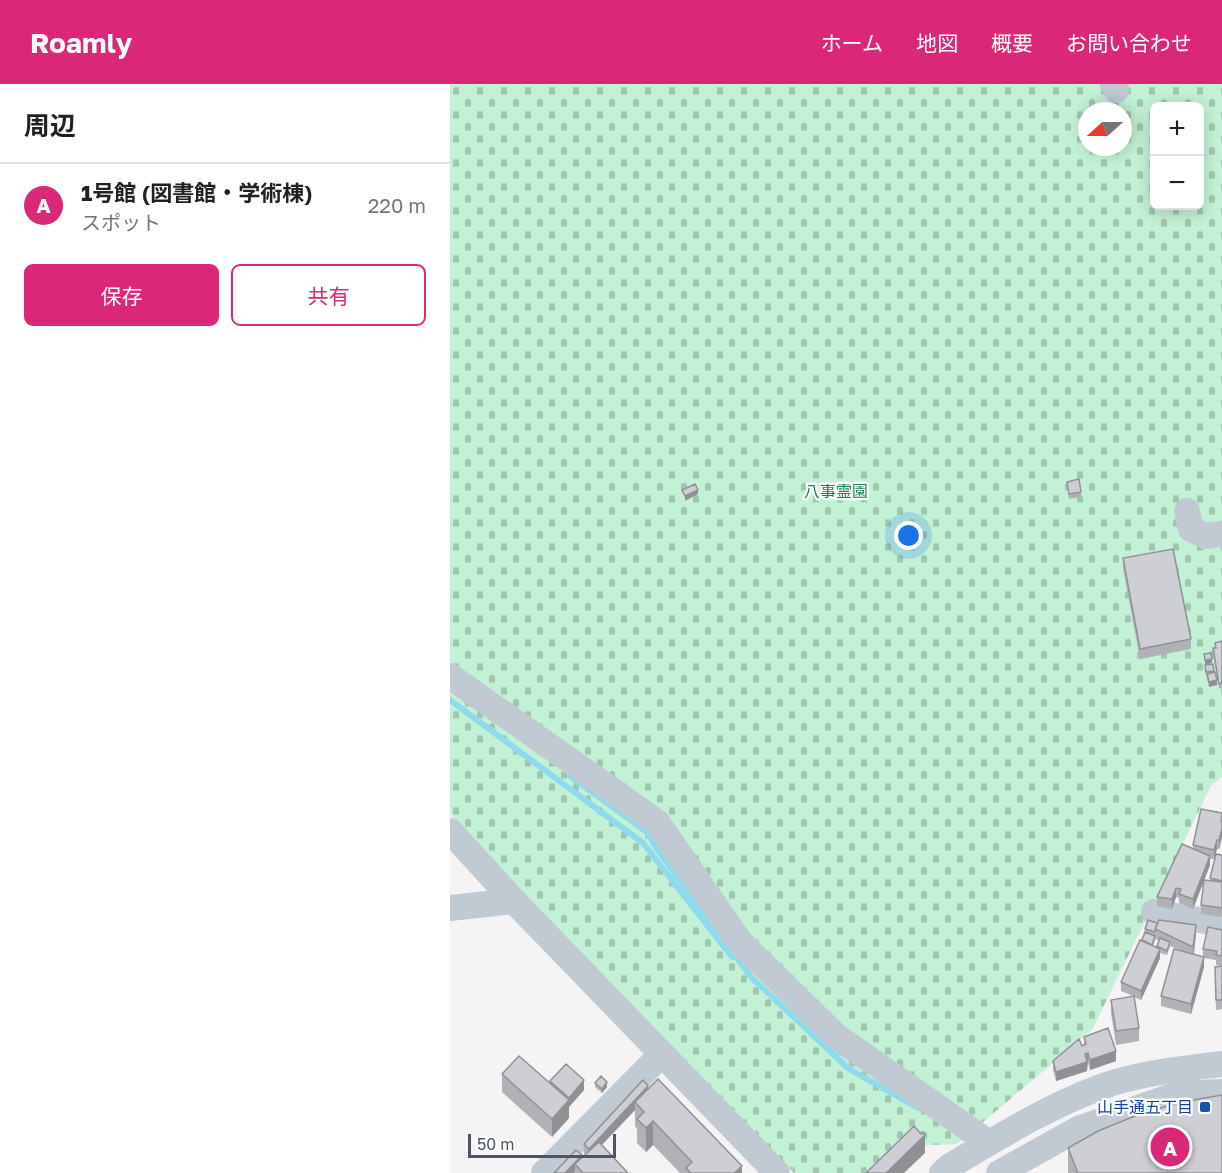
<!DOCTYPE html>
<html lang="ja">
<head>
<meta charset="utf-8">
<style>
  body { margin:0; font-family:"Golos Text","Noto Sans JP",sans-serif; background:#f6f6f6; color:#202124 }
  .controls { position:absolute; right:18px; top:18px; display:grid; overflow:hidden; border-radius:9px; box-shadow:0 3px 15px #0003 }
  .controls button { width:54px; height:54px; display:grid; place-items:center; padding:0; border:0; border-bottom:2px solid #e0e0e0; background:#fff; color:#202124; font:30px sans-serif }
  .compass { position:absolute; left:628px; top:18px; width:54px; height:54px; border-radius:50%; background:#fff; box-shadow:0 3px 15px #0003; rotate:249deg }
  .scale { position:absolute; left:18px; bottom:15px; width:148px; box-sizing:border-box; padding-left:6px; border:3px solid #4a5661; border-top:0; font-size:16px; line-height:21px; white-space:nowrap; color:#4a5661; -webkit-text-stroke:4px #fff; paint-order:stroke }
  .you { position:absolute; left:459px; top:452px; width:21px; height:21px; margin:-15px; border:4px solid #fff; border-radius:50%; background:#1a73e8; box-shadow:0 0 0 9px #1a73e833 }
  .badge { display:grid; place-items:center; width:39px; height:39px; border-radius:50%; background:#db2777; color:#fff; font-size:20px; font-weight:700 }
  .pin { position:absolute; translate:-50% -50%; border:3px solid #fff; box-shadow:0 2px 6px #0006 }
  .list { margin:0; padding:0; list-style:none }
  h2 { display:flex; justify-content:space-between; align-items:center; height:78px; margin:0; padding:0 24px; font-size:26px }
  h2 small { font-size:20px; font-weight:400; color:#757577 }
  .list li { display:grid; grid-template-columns:39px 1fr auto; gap:18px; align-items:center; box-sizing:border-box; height:84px; padding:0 24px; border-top:2px solid #e0e0e0 }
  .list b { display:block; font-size:22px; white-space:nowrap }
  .list p { margin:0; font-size:20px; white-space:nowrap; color:#757577 }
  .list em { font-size:20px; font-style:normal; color:#757577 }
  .actions { display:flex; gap:12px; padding:18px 24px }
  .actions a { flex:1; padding:14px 0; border:2px solid #db2777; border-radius:9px; text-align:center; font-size:21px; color:#db2777 }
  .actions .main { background:#db2777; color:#fff }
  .map { position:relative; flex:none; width:772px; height:1089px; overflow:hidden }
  header { display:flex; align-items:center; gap:36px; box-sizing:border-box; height:84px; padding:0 30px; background:#db2777; color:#fff }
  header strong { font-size:28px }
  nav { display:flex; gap:33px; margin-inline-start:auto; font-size:21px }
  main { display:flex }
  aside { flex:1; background:#fff }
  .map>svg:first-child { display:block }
</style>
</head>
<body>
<header>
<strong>Roamly</strong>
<nav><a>ホーム</a><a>地図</a><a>概要</a><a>お問い合わせ</a></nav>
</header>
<main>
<aside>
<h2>周辺<small></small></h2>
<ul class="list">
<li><span class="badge">A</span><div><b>1号館 (図書館・学術棟)</b><p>スポット</p></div><em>220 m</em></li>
</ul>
<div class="actions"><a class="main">保存</a><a>共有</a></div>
</aside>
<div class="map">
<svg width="772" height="1089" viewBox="0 0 772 1089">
  <defs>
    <pattern id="cemetery-stones" width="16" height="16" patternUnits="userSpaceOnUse" patternTransform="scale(1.5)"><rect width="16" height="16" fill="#c3f1d5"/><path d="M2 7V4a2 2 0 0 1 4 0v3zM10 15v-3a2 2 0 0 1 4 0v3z" fill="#a0c6b0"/></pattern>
  </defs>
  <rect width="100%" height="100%" fill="#f5f3f3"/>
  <!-- cemetery -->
  <path fill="url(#cemetery-stones)" fill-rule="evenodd" d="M0 0H772V693L761 702 642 946 507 1060 461 1062 431 1089H344L98 835 0 730ZM704 22H750V122H704ZM637 27H673V63H637Z"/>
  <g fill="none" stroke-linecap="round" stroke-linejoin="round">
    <!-- stream -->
    <path stroke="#90daee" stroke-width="6" d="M0 616 193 759 282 873
      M120 692 197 748 207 765 266 846
      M281 866 301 893 399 985 468 1024"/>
    <!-- minor -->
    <path stroke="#c1cad2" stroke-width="26" d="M663 0 666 6
      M737 427 741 445 756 452 772 450
      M0 592 207 738 290 858 386 952 539 1059
      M0 747 64 817 327 1089
      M0 824 64 817
      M704 828 772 840
      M94 1089 212 970
      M492 1089 500 1082C549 1053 597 1023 651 1003 689 989 732 985 772 980
      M549 1089 628 1045 728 1010 772 1008"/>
  </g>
  <!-- wall -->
  <path fill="#b0b2b7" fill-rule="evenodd" d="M617 398 631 408V413L619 415Z
    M673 474 741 555V565L690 575 673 484Z
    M772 557V604H769L763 569V564H765V559Z
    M755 581 764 587 767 601 759 603 755 586Z
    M772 729V753L769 765H767L764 775H760V781L743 825 729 819V814L726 813 722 825 707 822V813L743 765V761Z
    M772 771V833L751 830V821L760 797V794Z
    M695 845 746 850 744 871 753 873V865L772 846V882L766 881V876L754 874V883L741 930 711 922V912L732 867 720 862 717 871 710 869V874L691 916 684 913 689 944V957L666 961 661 929V916L683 912 671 907V898L692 856 695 848ZM705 851V855L709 857 707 863 703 862 705 857Z
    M772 882V925L766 926 765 883Z
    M634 953 666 977 640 986 638 979 637 987 606 997 603 986V977L634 961Z
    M52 990 100 1000V997L134 1006 119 1023V1034L102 1053 52 1008Z
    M145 999 157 1003 152 1009 145 1003Z
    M198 1004 292 1089H230L203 1061 196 1068 187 1059V1045L185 1042V1026L152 1061 178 1089H125V1088L124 1089 126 1066 132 1073 135 1070 134 1069V1060Z
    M618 1064 772 1089H618Z"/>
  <!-- shaded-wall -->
  <path fill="#909195" d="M248 406V410L235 417V412Z
    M762 575V579L755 581V576Z
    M767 596V601L759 603V598Z
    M772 744V753L769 765V756Z
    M767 756V765L764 775V766Z
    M760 772V781L743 825V815Z
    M726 804V813L722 825V815Z
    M746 841V850L743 873V863Z
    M710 865V874L691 916V907Z
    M754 873V883L741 930V920Z
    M666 967V977L640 986V976Z
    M638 969 637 987 606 997V988Z
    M134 996V1006L119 1023V1014Z
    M157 998V1003L152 1009V1005Z
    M198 1002V1011L185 1018V1026L139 1074V1065Z
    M119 1016V1034L102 1053V1035Z
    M203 1037V1061L196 1068V1044Z
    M475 1051V1069L454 1089H436Z
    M132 1071V1080H125V1088L124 1089H115Z
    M292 1082V1089H284Z"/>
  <!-- building -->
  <path fill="#cdcfd5" stroke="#909195" stroke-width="1.5" d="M629 395 631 408 619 410 617 398Z
    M245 400 248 406 235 412 232 406Z
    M723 465 741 555 690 565 673 474Z
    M772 557V599L769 600 763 564H766L765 559Z
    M761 569 762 575 755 576 754 570Z
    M763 580 764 587 756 588 755 581Z
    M765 588 767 596 759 598 757 590Z
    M751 725 772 729 771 738H772V744L769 756H767L764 766 743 761Z
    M732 760 760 772 743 815 729 810 731 805 726 804 722 815 707 813Z
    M766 770 772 771V797L760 794Z
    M754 796 772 798V824L751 821Z
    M698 836 707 839 705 848 695 845Z
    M709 836 746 841 743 863 705 845Z
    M758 843 772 846V872L766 871 767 867 753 865Z
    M695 848 705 852 702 861 692 856Z
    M710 854 720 858 717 867 707 862Z
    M690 856 710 865 691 907 671 898Z
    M724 865 754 873 741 920 711 912Z
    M772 882V916H766L765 883Z
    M684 912 689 944 666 947 661 916Z
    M658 944 666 967 640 976 638 969 635 970 637 978 606 988 603 977 629 955 632 962 636 960 634 953Z
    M69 972 119 1016 102 1035 52 990Z
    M116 980 134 996 119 1014 100 997Z
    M151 992 157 998 152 1005 145 999Z
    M208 995 292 1082 284 1089H241L236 1084 242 1078 203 1037 196 1044 187 1035 194 1028 185 1018Z
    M193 996 198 1002 139 1065 134 1060Z
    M772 1011V1089H628L618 1064 648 1047 690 1030 732 1018Z
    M464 1042 471 1050 472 1048 475 1051 436 1089H416Z
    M149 1058 178 1089H133L125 1080Z
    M126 1066 132 1071 115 1089H104Z"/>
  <!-- markers -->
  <rect fill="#1a4fb4" stroke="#fff" stroke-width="2" x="749" y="1017" width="12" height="12" rx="3"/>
  <g text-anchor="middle" stroke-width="4.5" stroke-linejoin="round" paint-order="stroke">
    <!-- park labels -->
    <g font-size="16" fill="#17864f" stroke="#fff">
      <text x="386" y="413">八事霊園</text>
    </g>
    <!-- transit labels -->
    <g font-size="16" fill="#164399" stroke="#fff" text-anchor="end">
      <text x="743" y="1029">山手通五丁目</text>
    </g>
  </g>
</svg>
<div class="controls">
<button>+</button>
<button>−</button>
</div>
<svg class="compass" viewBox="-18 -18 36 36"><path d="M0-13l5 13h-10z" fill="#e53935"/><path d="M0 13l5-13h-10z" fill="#757577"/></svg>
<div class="scale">50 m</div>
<div class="you"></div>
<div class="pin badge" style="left:720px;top:1063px">A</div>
</div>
</main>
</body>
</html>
